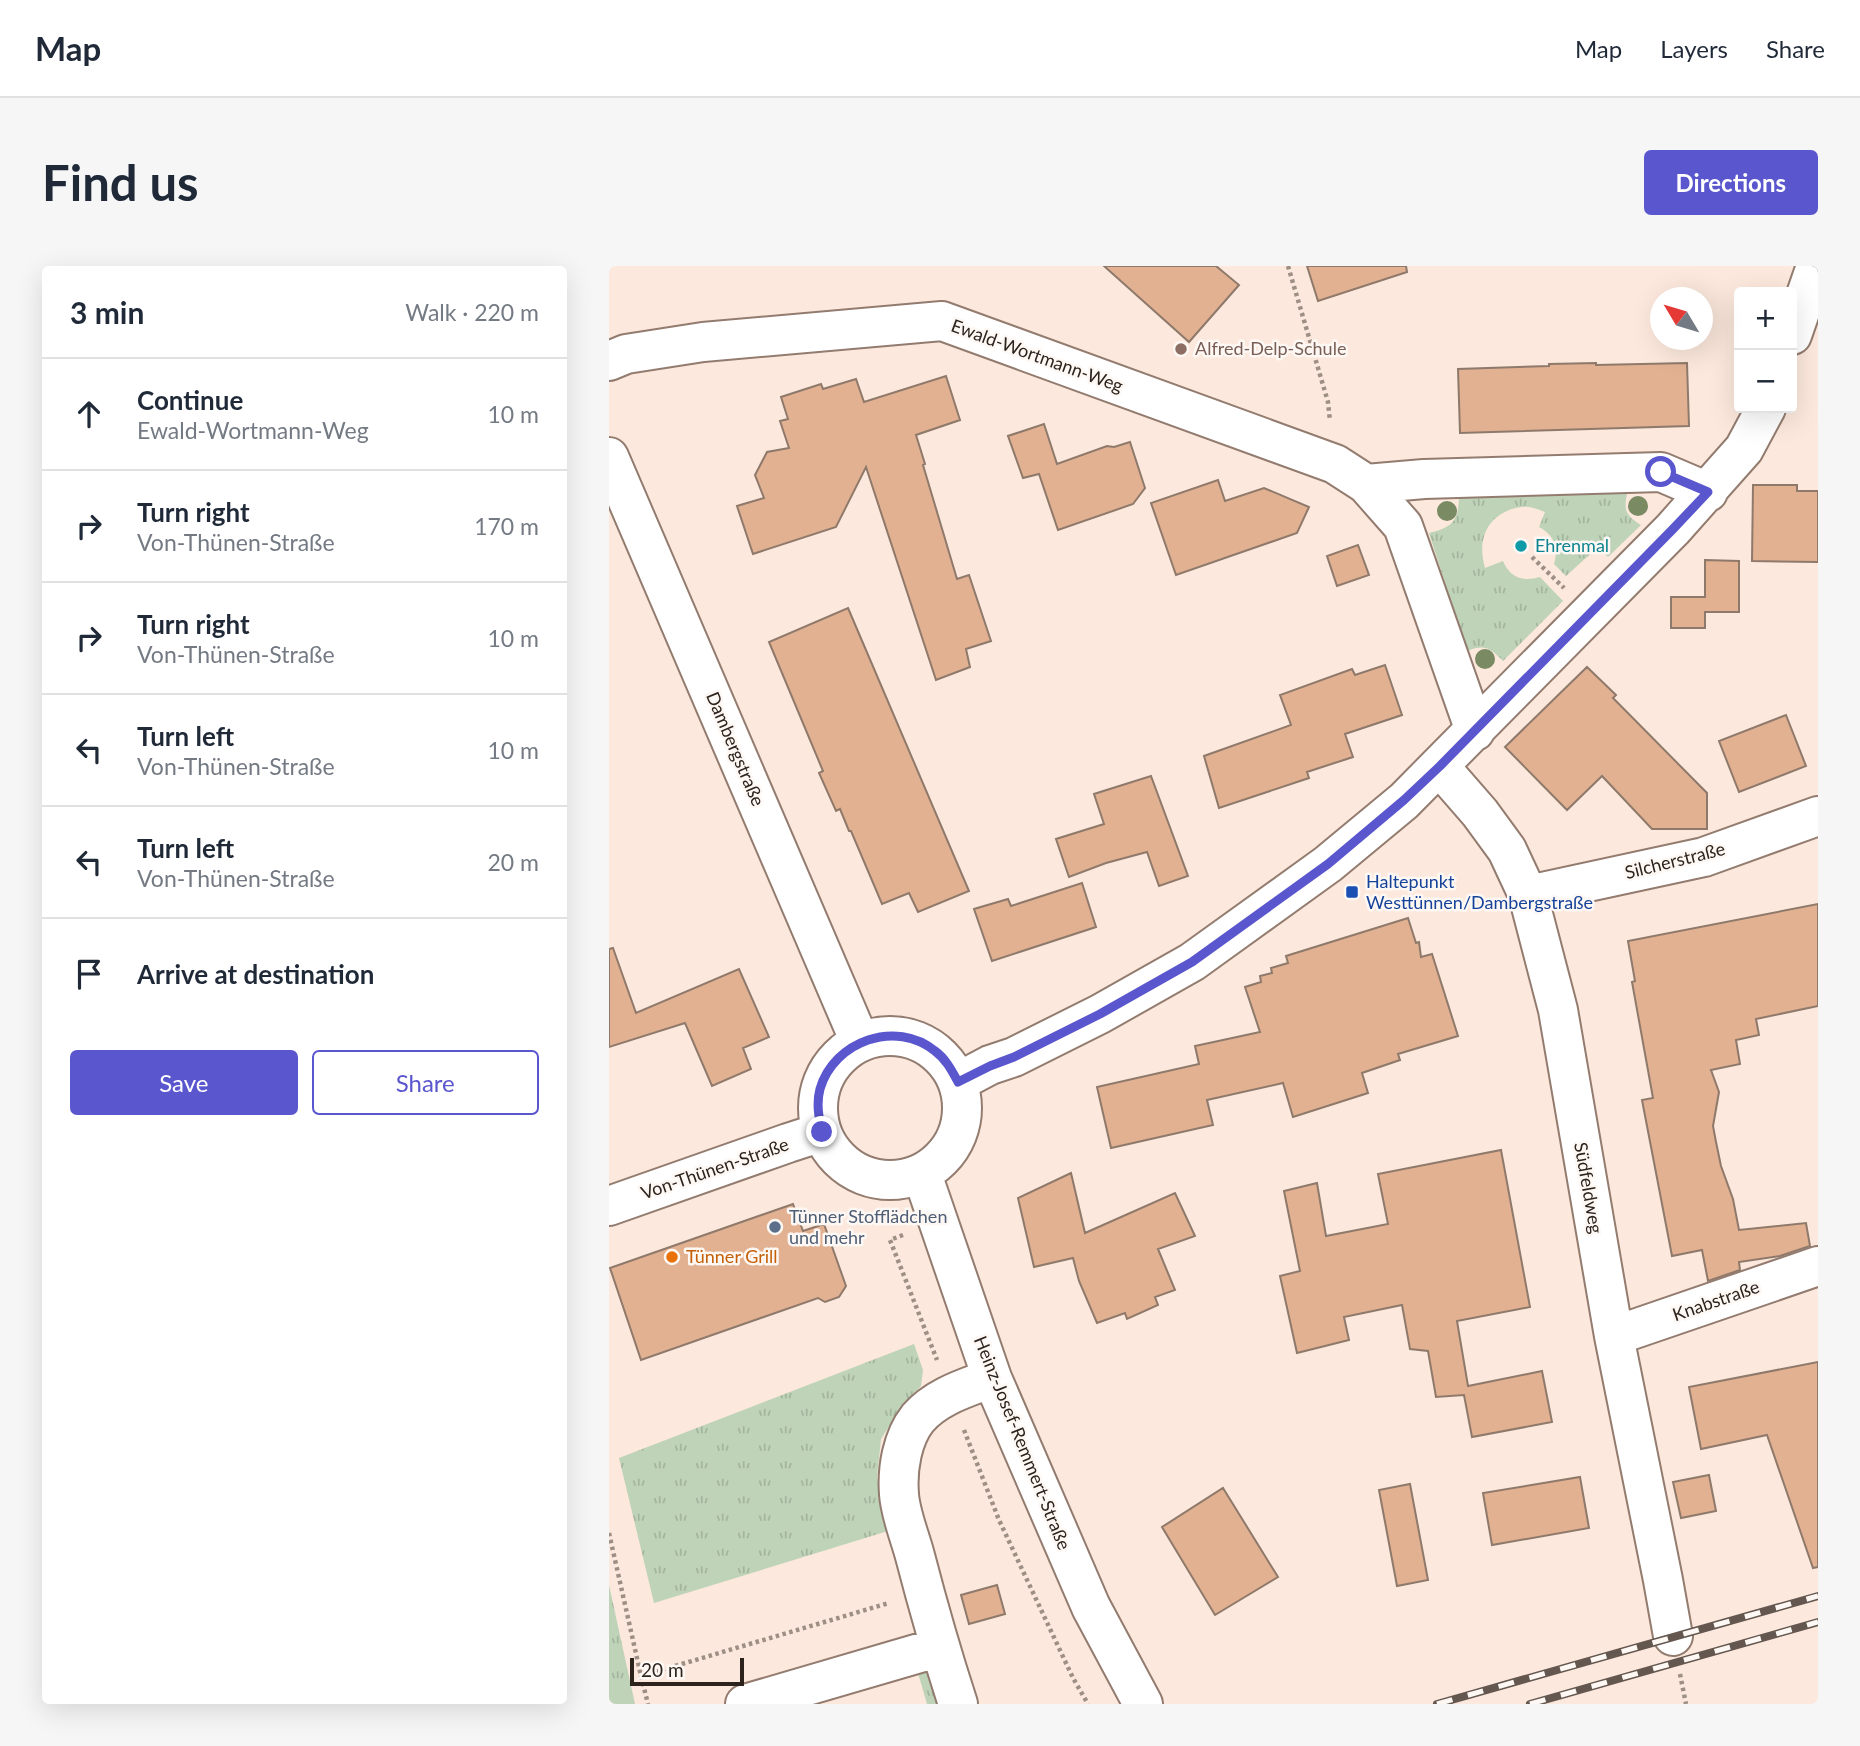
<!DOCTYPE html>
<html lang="en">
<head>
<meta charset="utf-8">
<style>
  body { margin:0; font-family:Lato,sans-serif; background:#f6f6f7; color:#1f2937 }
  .controls { position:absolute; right:21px; top:21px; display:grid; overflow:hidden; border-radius:7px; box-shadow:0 7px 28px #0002 }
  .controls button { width:63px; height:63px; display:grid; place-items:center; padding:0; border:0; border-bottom:2px solid #e0e1e3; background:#fff; color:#1f2937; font:35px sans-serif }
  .compass { position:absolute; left:1041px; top:21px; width:63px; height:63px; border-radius:50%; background:#fff; box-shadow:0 7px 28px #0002; rotate:308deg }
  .scale { position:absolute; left:21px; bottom:18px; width:114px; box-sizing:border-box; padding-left:7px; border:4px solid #2c231d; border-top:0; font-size:19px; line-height:24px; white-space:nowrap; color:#2c231d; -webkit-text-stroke:5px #fef8f5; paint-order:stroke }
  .stop { position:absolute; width:21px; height:21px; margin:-16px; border:5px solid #5a56ce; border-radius:50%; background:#fff }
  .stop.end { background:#5a56ce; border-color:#fff; box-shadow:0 2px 7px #0008 }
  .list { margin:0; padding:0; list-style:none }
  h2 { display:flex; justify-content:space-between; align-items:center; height:91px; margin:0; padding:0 28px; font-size:30px }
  h2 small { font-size:23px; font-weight:400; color:#747a83 }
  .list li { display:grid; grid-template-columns:46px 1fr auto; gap:21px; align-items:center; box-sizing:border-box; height:112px; padding:0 28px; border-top:2px solid #e0e1e3 }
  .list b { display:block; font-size:26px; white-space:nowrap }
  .list p { margin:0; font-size:23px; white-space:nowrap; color:#747a83 }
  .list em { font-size:23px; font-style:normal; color:#747a83 }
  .actions { display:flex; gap:14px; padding:21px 28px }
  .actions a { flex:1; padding:16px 0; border:2px solid #5a56ce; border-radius:7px; text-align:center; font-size:24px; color:#5a56ce }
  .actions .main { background:#5a56ce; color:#fff }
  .icon { flex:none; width:38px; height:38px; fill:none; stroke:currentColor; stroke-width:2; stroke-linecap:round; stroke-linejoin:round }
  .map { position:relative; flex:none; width:1209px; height:1438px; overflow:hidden; border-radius:7px }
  header { display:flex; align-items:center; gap:42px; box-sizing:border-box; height:98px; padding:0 35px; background:#fff; border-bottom:2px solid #e0e1e3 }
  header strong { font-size:33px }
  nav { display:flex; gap:38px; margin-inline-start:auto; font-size:24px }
  .intro { display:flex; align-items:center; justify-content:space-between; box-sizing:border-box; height:168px; padding:0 42px }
  h1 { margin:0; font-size:49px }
  .button { padding:18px 32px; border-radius:7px; background:#5a56ce; color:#fff; font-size:24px; font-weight:700 }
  main { display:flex; gap:42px; padding:0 42px }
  aside { flex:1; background:#fff; border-radius:7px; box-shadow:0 7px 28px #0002 }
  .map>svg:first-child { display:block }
</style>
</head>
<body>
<header>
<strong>Map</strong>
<nav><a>Map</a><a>Layers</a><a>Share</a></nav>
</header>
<div class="intro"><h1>Find us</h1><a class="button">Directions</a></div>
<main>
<aside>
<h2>3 min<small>Walk · 220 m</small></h2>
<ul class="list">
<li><svg class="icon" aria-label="ahead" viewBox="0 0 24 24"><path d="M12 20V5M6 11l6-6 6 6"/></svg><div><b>Continue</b><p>Ewald-Wortmann-Weg</p></div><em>10 m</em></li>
<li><svg class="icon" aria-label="right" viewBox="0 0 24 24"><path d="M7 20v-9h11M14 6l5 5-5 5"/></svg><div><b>Turn right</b><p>Von-Thünen-Straße</p></div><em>170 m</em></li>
<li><svg class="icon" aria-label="right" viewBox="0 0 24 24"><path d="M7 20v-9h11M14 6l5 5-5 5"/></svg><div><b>Turn right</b><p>Von-Thünen-Straße</p></div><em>10 m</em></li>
<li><svg class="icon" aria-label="left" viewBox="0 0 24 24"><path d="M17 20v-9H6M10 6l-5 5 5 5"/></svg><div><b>Turn left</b><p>Von-Thünen-Straße</p></div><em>10 m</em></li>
<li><svg class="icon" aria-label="left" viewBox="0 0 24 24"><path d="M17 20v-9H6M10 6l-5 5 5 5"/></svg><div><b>Turn left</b><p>Von-Thünen-Straße</p></div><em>20 m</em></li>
<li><svg class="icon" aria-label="arrive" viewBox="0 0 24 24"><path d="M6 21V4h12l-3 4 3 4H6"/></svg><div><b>Arrive at destination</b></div></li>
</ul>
<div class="actions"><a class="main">Save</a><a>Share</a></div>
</aside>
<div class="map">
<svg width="1209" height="1438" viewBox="0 0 1209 1438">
  <defs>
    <pattern id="grass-tufts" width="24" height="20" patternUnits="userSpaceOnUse" patternTransform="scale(1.75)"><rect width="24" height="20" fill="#bed3b8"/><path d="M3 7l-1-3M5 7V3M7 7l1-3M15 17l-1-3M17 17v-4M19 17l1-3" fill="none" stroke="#a3b59e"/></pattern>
  </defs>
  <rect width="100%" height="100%" fill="#fce8dc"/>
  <!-- grass -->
  <path fill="url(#grass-tufts)" d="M1019 223C1015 242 1014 248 1032 259L999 291 989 281 957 310 945 298C950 281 945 269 930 261L936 246C931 244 925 242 920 241 913 240 904 242 898 245 875 255 869 278 876 302L894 295C901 312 914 316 931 311L954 335 894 395C881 382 876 378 858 385L820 267C846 261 850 253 850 227Z
    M305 1078 314 1104 312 1120 293 1140 272 1173 268 1211 279 1265 45 1337 10 1192Z
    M0 1319 26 1438H0Z
    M315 1406 321 1408 331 1438H318L309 1407Z"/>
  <!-- building -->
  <path fill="#e1b192" stroke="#8f796b" stroke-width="2" d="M495 0H607L630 19 580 76Z
    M698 0H797L798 6 709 35Z
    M987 97V99L1078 97 1080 160 851 167 849 103 940 100V98Z
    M337 110 351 154 307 169 316 198 314 199 348 313 360 309 382 375 357 383 361 401 327 414 257 201 227 261 144 288 128 240 155 232 146 209 158 186 180 182 171 155 179 153 172 131 212 118 214 123 247 113 255 136Z
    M435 158 448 198 498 180 505 181 521 176 536 222 524 238 449 264 430 208 414 212 399 170Z
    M609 214 616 235 655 222 700 241 688 267 567 309 542 237Z
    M1144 219H1188V225H1209V296L1143 295Z
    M749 279 760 309 728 320 718 290Z
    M1096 294 1130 295V346H1096V362H1062V331H1096Z
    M239 342 360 625 309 646 300 627 273 638 242 565H240L231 543 227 545 210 507 214 505 160 376Z
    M776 399 793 449 736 468 744 491 698 506 700 512 610 542 595 490 682 459 671 429 743 403 746 409Z
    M978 401 1007 429 1004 432 1098 527V563H1043L993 510 958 544 896 481Z
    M1177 449 1197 500 1130 526 1110 475Z
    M542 510 579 610 550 620 538 586 497 597 460 611 447 573 495 558 485 528Z
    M473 617 487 661 383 695 365 643 399 633 402 640Z
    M1209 638V740L1147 753 1150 769 1127 774 1131 798 1102 804 1110 826 1104 860 1107 876 1112 900 1124 933 1130 964 1197 957 1201 980 1171 990 1130 996 1131 1004 1099 1015 1093 984 1063 990 1033 834 1044 832 1023 716 1026 715 1019 675Z
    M799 652 807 677 810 676 812 691 823 688 849 770 789 788 791 794 753 807 759 827 684 851 674 817 598 834 604 859 502 882 488 821 590 798 586 780 651 766 636 721 652 716 651 710 663 707 662 702 679 697 677 690Z
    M4 682 27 747 130 703 160 771 134 782 142 803 103 820 76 757 0 781V683Z
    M892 884 921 1041 848 1055 859 1120 933 1105 943 1156 863 1171 855 1129 827 1131 819 1085 801 1083 793 1039 735 1051 740 1074 688 1087 671 1010 691 1005 675 925 708 917 717 970 779 958 769 908Z
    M462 907 476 967 566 927 586 970 549 983 566 1024 546 1031 549 1039 518 1053 516 1047 488 1057 470 1015 464 992 425 1001 409 932Z
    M184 938 194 965 215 958 237 1020 230 1031 216 1036 209 1032 32 1094 1 1002Z
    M1209 1096V1301L1204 1302 1158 1169 1092 1183 1080 1121Z
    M1100 1209 1107 1245 1072 1252 1064 1216Z
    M971 1211 980 1262 883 1279 874 1227Z
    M801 1218 819 1314 788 1320 770 1224Z
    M614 1222 669 1311 606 1349 553 1261Z
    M388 1319 396 1348 360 1358 352 1329Z"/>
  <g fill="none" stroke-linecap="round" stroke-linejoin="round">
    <!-- minor casing -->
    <g stroke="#937c6f" stroke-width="42">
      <path id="minor" d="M1183 69 1207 0
        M0 95 17 88 94 76 333 55 726 198 757 218 794 260 866 465
        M0 191 251 776
        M757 218 815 213 1052 206 1099 226
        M831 501 871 547 898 584 919 629 949 744 1005 1070 1054 1314 1064 1370
        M919 629 1095 591 1209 550
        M209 842a72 72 0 1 1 144 0a72 72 0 1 1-144 0Z
        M349 816 381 799 405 791 491 748 583 696 719 598 795 535 1064 263 1135 183 1157 142
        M313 908 383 1112 482 1341 534 1438
        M0 940 179 877 213 866
        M1005 1070 1209 1000
        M136 1438 331 1381
        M349 1438C333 1389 319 1340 306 1290 301 1271 291 1247 290 1228 288 1203 293 1172 309 1152 328 1130 357 1122 383 1112"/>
    </g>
    <!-- path -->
    <path stroke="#9e8f86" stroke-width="4.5" stroke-dasharray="3.5 3.5" stroke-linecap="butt" d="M679 0 719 136 721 155
      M923 291 955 322
      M294 969 281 974 328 1094
      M355 1164 390 1254 464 1412 479 1438
      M0 1267 32 1410 280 1337
      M1071 1408 1077 1438
      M32 1410 39 1438"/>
    <!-- minor -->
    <use href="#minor" stroke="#fff" stroke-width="38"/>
    <!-- rail casing -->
    <g stroke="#63574f" stroke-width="8">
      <path id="rail" d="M828 1438 1209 1330
        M921 1438 1209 1356"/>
    </g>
    <!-- rail -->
    <use href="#rail" stroke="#fef8f5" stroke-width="5" stroke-dasharray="16" stroke-linecap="butt"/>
  </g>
  <!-- trees -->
  <g fill="#7a8a63">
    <circle cx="1029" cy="240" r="10"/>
    <circle cx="838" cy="245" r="10"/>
    <circle cx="876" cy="393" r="10"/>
  </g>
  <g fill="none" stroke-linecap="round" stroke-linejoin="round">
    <!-- route -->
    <path stroke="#5a56ce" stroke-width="9" d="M213 866C210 852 207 838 211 823 225 775 287 753 326 785 337 793 343 805 349 816L381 800 405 791 491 748 583 696 719 598 795 534 831 500 1064 263 1099 226 1052 206"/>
  </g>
  <!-- markers -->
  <circle fill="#8d6e63" stroke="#fef8f5" stroke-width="2.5" cx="572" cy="83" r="7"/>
  <circle fill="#0f9aa8" stroke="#fef8f5" stroke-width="2.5" cx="912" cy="280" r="7"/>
  <rect fill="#1a4fb4" stroke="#fef8f5" stroke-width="2.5" x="736" y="619" width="14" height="14" rx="3.5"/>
  <circle fill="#5c6f8a" stroke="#fef8f5" stroke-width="2.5" cx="166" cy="961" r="7"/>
  <circle fill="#e8710a" stroke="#fef8f5" stroke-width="2.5" cx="63" cy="991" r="7"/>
  <g text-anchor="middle" stroke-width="5" stroke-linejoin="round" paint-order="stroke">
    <!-- education labels -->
    <g font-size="18" fill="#785e54" stroke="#fef8f5" text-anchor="start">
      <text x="586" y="89">Alfred-Delp-Schule</text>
    </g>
    <!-- street labels -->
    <g font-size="18" fill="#2c231d" stroke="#fef8f5">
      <text transform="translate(428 90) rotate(20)" y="6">Ewald-Wortmann-Weg</text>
      <text transform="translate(126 483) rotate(67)" y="6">Dambergstraße</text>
      <text transform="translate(1066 595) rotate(-14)" y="6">Silcherstraße</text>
      <text transform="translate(106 903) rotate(-19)" y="6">Von-Thünen-Straße</text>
      <text transform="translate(979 922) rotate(80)" y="6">Südfeldweg</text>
      <text transform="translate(1107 1035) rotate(-19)" y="6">Knabstraße</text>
      <text transform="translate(413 1177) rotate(68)" y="6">Heinz-Josef-Remmert-Straße</text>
    </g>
    <!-- culture labels -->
    <g font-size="18" fill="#0d838f" stroke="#fef8f5" text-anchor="start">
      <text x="926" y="286">Ehrenmal</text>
    </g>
    <!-- transit labels -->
    <g font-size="18" fill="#164399" stroke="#fef8f5" text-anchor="start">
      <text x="757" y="622">Haltepunkt<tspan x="757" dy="21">Westtünnen/Dambergstraße</tspan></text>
    </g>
    <!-- service labels -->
    <g font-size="18" fill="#4e5e75" stroke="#fef8f5" text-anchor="start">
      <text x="180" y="957">Tünner Stofflädchen<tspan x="180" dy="21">und mehr</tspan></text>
    </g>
    <!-- food labels -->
    <g font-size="18" fill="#c56008" stroke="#fef8f5" text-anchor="start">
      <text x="77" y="997">Tünner Grill</text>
    </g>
  </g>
</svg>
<div class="controls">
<button>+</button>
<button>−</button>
</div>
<svg class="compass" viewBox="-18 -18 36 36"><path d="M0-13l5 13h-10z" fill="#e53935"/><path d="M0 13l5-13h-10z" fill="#747a83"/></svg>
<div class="scale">20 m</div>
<div class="stop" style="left:1052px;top:206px"></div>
<div class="stop end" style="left:213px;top:866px"></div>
</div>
</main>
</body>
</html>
